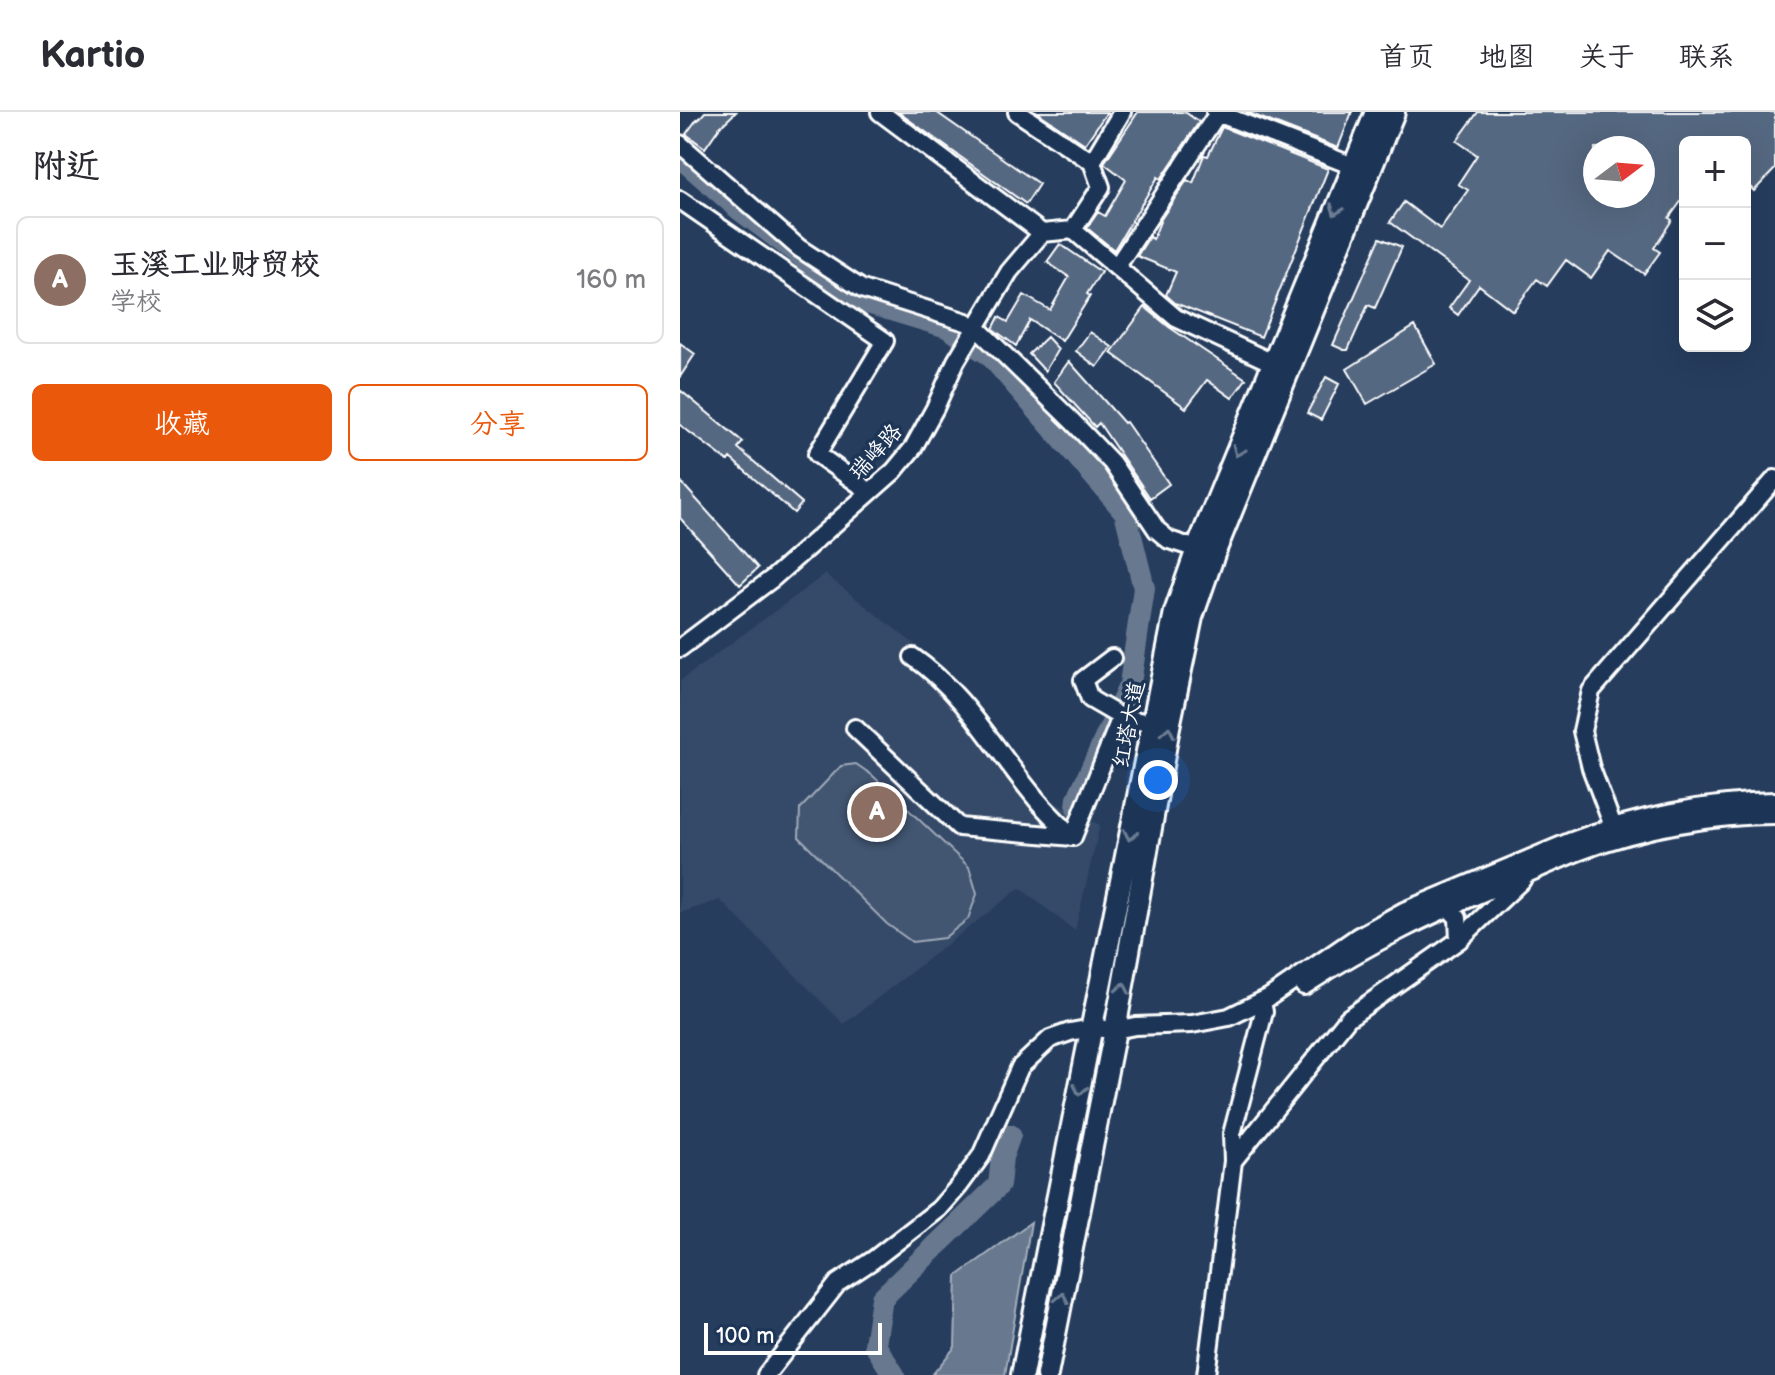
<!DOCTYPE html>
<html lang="zh">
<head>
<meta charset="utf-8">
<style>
  body { margin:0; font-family:"Balsamiq Sans","LXGW WenKai TC",sans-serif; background:#f2f2f3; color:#2b2b33 }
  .controls { position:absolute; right:24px; top:24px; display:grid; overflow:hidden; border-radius:12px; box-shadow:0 8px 32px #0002 }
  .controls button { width:72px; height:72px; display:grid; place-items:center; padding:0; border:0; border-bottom:2px solid #e1e1e2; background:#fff; color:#2b2b33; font:40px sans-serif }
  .compass { position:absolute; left:903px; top:24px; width:72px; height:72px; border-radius:50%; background:#fff; box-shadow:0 8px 32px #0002; rotate:74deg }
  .scale { position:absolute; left:24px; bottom:20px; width:178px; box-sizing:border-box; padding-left:8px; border:4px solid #fff; border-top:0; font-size:22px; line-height:28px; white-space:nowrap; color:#fff; -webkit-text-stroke:6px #1d3557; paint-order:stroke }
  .you { position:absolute; left:478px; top:668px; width:28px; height:28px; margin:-20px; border:6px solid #fff; border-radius:50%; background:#1a73e8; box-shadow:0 0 0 12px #1a73e833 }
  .badge { display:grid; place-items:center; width:52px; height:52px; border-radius:50%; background:#ea580c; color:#fff; font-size:26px; font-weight:700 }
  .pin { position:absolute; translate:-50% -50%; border:4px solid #fff; box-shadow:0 2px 8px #0006 }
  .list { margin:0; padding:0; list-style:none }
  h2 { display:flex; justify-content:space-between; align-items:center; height:104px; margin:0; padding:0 32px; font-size:34px }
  h2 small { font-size:26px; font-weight:400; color:#7c7c81 }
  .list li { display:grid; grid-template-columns:52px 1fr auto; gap:24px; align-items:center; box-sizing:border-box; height:128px; margin:0 16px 16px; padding:0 16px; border:2px solid #e1e1e2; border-radius:12px }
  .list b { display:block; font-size:30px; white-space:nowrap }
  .list p { margin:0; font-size:26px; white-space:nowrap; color:#7c7c81 }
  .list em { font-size:26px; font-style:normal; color:#7c7c81 }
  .actions { display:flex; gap:16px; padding:24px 32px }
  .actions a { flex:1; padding:18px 0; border:2px solid #ea580c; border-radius:12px; text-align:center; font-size:28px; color:#ea580c }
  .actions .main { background:#ea580c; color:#fff }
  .icon { flex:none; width:44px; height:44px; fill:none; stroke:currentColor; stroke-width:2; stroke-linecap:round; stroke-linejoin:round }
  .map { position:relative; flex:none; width:1095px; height:1263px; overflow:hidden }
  header { display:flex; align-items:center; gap:48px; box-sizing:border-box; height:112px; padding:0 40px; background:#fff; border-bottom:2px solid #e1e1e2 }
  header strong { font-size:38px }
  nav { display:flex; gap:44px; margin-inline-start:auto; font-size:28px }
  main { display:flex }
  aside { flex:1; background:#fff }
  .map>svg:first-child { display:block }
</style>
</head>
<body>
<header>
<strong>Kartio</strong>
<nav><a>首页</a><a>地图</a><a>关于</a><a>联系</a></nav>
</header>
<main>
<aside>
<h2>附近<small></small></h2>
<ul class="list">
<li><span class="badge" style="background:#8d6e63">A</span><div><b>玉溪工业财贸校</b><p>学校</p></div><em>160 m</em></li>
</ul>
<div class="actions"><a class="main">收藏</a><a>分享</a></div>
</aside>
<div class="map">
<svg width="1095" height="1263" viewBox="0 0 1095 1263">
  <rect width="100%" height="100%" fill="#263d5e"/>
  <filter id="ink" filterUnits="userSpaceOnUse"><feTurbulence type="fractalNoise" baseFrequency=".0125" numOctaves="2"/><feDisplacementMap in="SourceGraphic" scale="16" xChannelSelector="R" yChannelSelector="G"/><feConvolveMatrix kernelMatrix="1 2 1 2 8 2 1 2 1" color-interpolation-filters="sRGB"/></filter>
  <g filter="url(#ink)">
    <!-- built -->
    <path fill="#344a68" d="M145 462 243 539 367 687 420 713 395 819 340 776 164 912 40 788 0 801V569Z"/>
    <!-- green -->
    <path fill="#425672" stroke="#a0aab8" stroke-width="2" d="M176 652 192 663 289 755 297 782 288 807 264 826 232 830 207 812 119 725 120 697 161 654Z"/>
    <!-- water -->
    <path fill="#67788e" stroke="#a4aebb" stroke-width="2" d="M351 1110 325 1263H252L275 1235 277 1164Z"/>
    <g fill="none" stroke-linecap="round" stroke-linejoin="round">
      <!-- river -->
      <path stroke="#67788e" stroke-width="22" d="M0 45 60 98 181 189 267 215 310 243 445 400 464 476 450 572 398 686 397 695
        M214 1263 195 1233 202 1186 319 1073 322 1045 330 1023"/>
    </g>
    <!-- building -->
    <path fill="#556781" stroke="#fff" stroke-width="2" fill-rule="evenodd" d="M25 0H56L39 16 25 36 6 22 17 7 18 8Z
      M218 0H256L359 72 346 92Z
      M357 0H427L405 32Z
      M458 0H505L519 10 481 67 478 65 434 138 407 116 418 100 425 104 446 68 424 51Z
      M566 0H672L658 36Z
      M798 0H1095V57L1074 79 1065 70V30H1005V84L989 106 992 108 974 136 980 140 964 162 930 139 911 166 886 148 867 174 857 167 833 199 799 173 778 203 769 196 789 168 710 110 724 90 760 117 788 78 778 72 797 43 777 29ZM915 36H963V84H915Z
      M542 15 648 57 581 225 495 191 486 183 496 160 457 144 469 125 473 127 481 107 507 68 513 71 524 43 528 44Z
      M700 126 722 135 695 196 688 193 668 238H664L653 233Z
      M380 132 421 160 407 182 410 184 382 229 350 208 336 234 313 217 319 205 328 210 344 183 370 198 389 165 367 150Z
      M465 195 489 215 566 267 552 286 527 268 506 296 431 241Z
      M735 214 756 252 687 292 667 257Z
      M410 220 432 235 417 255 396 239Z
      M367 225 378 237 365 259 349 242Z
      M0 231 15 242 0 265Z
      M389 249 444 311 446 310 489 372 470 386 419 311 415 315 374 270Z
      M646 265 659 272 641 308 627 301Z
      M0 278 63 330 58 336 122 391 114 401 50 346 48 349 0 313Z
      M0 369 78 456 60 473 0 406Z"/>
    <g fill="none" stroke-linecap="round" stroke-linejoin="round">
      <!-- minor casing -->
      <g stroke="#fff" stroke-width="22">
        <path id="minor" d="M200 0 362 121 393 118 421 75 412 50 442 0
          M337 0 412 50
          M535 0 673 54
          M0 32 119 136 182 177 286 210 297 216 393 310 432 351 477 418 489 428 517 437
          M0 88 205 229 137 342 190 380
          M393 118 496 206 595 252
          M437 154 538 1
          M0 536 93 466 214 359 233 336 255 296 276 249 329 160 362 121
          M233 545C286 582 317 641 358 689 369 702 381 713 393 725L441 605
          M432 546 403 568 410 587 441 605 472 612
          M175 616 279 715 393 725
          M936 722 911 656 902 619 911 579 1095 367
          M762 788 778 806 779 828
          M624 874C694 828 754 801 830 769 855 759 879 747 903 738 961 716 1034 703 1095 703
          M553 1049 552 1022 584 900 582 890
          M86 1263 158 1171 193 1148 259 1097 279 1074 301 1044 340 955 370 927 390 920 412 916 435 918 455 914 512 912 549 905 588 886 677 825 724 799 892 729C955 705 1027 690 1095 689
          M526 1263 553 1049 668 906 779 828 842 768"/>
      </g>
      <!-- major casing -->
      <g stroke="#fff" stroke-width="26">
        <path id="major" d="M342 1263 495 500 517 437 696 0
          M367 1263 435 918 489 615 512 505 534 442 714 0"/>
      </g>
      <!-- minor -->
      <use href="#minor" stroke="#1d3557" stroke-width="16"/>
      <!-- major -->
      <use href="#major" stroke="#1d3557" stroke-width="20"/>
    </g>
    <!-- one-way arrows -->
    <defs><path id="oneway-chevron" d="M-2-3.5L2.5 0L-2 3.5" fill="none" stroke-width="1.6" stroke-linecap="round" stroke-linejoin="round" transform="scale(2)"/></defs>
    <g stroke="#6c7c92">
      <use href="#oneway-chevron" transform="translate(656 98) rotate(111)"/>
      <use href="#oneway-chevron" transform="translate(558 339) rotate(113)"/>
      <use href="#oneway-chevron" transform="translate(488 620) rotate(-79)"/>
      <use href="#oneway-chevron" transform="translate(450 723) rotate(101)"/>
      <use href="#oneway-chevron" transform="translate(443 876) rotate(-80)"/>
      <use href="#oneway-chevron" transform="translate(400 978) rotate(101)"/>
      <use href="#oneway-chevron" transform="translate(382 1186) rotate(-79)"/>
    </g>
  </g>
  <g text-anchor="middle" stroke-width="7" stroke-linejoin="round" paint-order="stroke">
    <!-- street labels -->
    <g font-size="22" fill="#fff" stroke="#1d3557">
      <text transform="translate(195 339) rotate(-48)" y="8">瑞峰路</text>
      <text transform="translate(448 612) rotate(-79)" y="8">红塔大道</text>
    </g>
  </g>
</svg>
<div class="controls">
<button>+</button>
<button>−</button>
<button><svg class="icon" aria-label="layers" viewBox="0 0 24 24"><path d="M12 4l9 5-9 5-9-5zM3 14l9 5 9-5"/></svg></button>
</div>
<svg class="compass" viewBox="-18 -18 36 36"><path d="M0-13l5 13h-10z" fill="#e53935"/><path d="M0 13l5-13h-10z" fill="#7c7c81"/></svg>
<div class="scale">100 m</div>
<div class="you"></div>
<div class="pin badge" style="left:197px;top:700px;background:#8d6e63">A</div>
</div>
</main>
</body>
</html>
